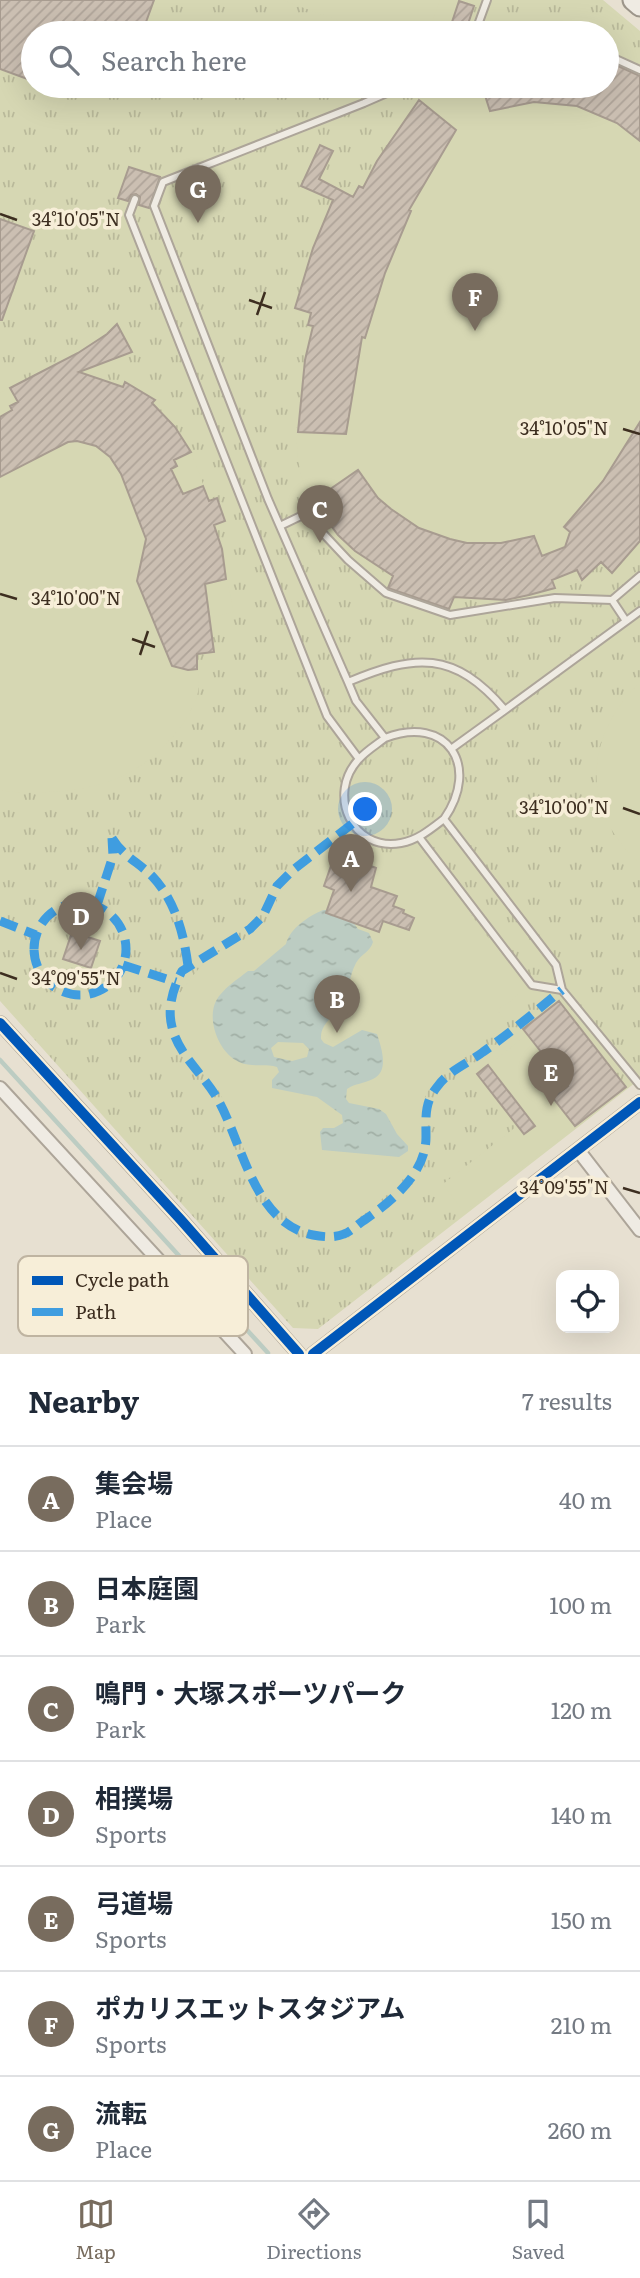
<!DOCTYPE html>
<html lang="en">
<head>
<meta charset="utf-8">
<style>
  body { margin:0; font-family:Literata,"Noto Sans JP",serif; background:#f2f2f3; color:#1f2937 }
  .controls { position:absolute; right:21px; bottom:21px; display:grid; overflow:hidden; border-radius:14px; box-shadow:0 7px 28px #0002 }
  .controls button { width:63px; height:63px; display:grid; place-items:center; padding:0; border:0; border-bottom:2px solid #e0e1e3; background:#fff; color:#1f2937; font:35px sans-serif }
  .you { position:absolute; left:366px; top:810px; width:24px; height:24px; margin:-18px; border:5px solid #fff; border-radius:50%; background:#1a73e8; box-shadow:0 0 0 10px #1a73e833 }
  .badge { display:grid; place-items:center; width:46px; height:46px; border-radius:50%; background:#786c5e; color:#fff; font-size:23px; font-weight:700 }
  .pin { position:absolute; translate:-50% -58px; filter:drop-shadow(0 2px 4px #0008) }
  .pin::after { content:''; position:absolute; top:37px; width:24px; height:21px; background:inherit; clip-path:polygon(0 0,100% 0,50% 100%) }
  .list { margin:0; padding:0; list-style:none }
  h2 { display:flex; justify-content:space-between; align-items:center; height:91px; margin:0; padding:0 28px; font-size:30px }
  h2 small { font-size:23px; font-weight:400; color:#747a83 }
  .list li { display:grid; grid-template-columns:46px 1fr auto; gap:21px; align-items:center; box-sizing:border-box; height:105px; padding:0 28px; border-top:2px solid #e0e1e3 }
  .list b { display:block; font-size:26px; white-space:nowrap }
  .list p { margin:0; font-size:23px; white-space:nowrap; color:#747a83 }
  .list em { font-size:23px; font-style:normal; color:#747a83 }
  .icon { flex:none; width:38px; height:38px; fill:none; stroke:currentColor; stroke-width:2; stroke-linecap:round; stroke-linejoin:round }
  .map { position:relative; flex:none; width:640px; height:1354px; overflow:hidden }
  .search { position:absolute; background:#fff; box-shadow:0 7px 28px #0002; left:21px; right:21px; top:21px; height:77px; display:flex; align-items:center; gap:18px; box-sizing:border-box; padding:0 24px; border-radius:38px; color:#747a83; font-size:26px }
  .sheet { height:826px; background:#fff }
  nav { display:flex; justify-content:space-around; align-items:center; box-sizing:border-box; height:98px; border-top:2px solid #e0e1e3; background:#fff; font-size:19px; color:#747a83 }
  nav a { display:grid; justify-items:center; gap:4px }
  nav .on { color:#786c5e }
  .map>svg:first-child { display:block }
</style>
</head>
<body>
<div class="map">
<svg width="640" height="1354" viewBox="0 0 640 1354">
  <defs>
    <pattern id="grass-tufts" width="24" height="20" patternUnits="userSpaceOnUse" patternTransform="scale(1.75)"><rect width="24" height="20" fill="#d6d7b3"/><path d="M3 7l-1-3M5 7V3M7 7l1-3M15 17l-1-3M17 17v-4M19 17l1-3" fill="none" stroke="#b9b99a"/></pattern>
    <pattern id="water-ripples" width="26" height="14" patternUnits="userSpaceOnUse" patternTransform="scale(1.75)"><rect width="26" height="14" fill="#bcccc2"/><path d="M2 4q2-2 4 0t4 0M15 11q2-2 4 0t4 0" fill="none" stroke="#a2b0a6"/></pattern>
    <pattern id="building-hatch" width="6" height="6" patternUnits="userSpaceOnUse" patternTransform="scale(1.75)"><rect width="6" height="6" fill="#cbbfb2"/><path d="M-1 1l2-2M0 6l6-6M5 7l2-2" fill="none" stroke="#afa499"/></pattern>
  </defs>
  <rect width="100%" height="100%" fill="#e7e0d1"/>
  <!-- grass -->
  <path fill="url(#grass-tufts)" fill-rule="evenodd" d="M0 0H603L640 31V1079L318 1329 293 1328 0 1001ZM33 33H607V86H33Z"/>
  <!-- garden -->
  <path fill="#d6d7b3" d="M282 0H440L428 33H373Z
    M607 57 640 72V541L612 573 601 563C595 568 588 577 581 581 569 587 553 588 540 592 451 617 345 573 306 488 289 450 300 401 305 361 306 353 311 344 310 335 310 325 301 316 295 308L313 248 339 189 366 183C384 148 406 114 434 86H607Z
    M27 380C51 380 79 376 103 380 140 387 172 418 189 450 198 466 202 484 209 500L217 498 225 521 214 526C225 554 227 583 234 612L210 618 214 652 197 655C197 666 200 681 198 692 195 706 187 719 178 730 144 774 102 790 48 792 32 793 16 793 0 790V393Z
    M640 682V863C579 810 585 736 640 682Z
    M346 838C377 861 386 854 420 851L425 854 522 982C522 997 508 1002 497 1010L507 1023 437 1078C426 1092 418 1108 420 1127 420 1134 422 1140 421 1148 417 1173 367 1214 345 1227 278 1263 239 1132 219 1091 204 1063 168 1040 175 1004 178 992 204 961 214 954 222 950 231 948 239 943 247 939 257 930 264 924 275 915 275 899 284 887 299 867 325 853 346 838Z
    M559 1001 626 1087 464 1212 443 1184 517 1126 477 1074 527 1035 523 1029Z"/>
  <!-- water -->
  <path fill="url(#water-ripples)" fill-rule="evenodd" d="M323 910H330L353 922 358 929 369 933 373 942C370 952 361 954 356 963 349 976 349 992 340 1006 333 1018 320 1024 321 1039L324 1043 333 1047 362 1030 377 1034C381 1047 390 1071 373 1079 363 1084 356 1083 347 1089L346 1099 349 1103 379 1109 386 1114 397 1134 408 1146V1151L399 1157 322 1150 320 1132 323 1128H334L343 1123 342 1115 317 1097 272 1088V1080L279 1072 277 1067C264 1063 252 1068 239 1062 220 1054 206 1021 216 1001 222 989 238 979 248 971H254L286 944C290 928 309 916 323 910ZM278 1042 303 1043 309 1049 307 1057 292 1061 274 1057 271 1048Z"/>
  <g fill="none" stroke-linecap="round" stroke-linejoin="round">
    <!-- stream -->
    <path stroke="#bcccc2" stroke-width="4.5" d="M0 1060 268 1353"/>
  </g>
  <!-- building -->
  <path fill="url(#building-hatch)" stroke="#a89c90" stroke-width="2" d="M0 0H154L142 33H33V81L0 69Z
    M459 1 474 6 466 30 451 25Z
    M607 61 640 76V141L617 123 577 106 534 102 490 111 482 86H607Z
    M419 100 456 130 409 210 411 211 385 273 365 338 362 337 346 434 298 432 305 360 313 326 308 325 311 313 295 308 313 248 333 200 301 186 320 145 333 151 319 179 353 197 359 186 363 188 377 161Z
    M129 167 160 177 149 208 139 205 140 197 136 194 131 195 128 201 118 198Z
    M0 219 34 231 2 320H0Z
    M117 324 132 352 79 372 123 387 125 382 155 400 152 403 175 427 191 452 174 460 177 466 171 469 183 494 203 486 209 501 217 498 225 521 214 525 222 549 226 579 205 584 214 652 197 654V669L188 670 172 666 137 581 146 539 121 474 110 457 96 446 77 441 68 442 0 477V417L12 410 10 406 18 402 10 388 78 353 107 334Z
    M640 422V541L612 573 601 562 582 580 577 570 552 580 555 588 529 595 506 600 454 597 449 609 388 588 393 576 355 551 338 535 313 501 358 470 378 498 391 509 419 528 450 539 467 543H501L534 536 542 556 565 547 570 532 564 527 603 481Z
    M346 857 376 868 371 887 397 896 393 906 404 910 403 913 414 918 409 930 383 921 379 932 326 913 334 890 324 886 333 860 344 864Z
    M72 932 100 941 91 968 63 959Z
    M559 1001 626 1087 575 1126 553 1098 568 1086 523 1029Z
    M488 1065 535 1126 524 1134 477 1074Z"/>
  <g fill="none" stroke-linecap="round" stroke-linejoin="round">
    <!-- service casing -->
    <g stroke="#ada599" stroke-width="10">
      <path id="service" d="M475 33 487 0
        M607 55 640 70
        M403 86 364 103 163 182 154 206 268 499 348 682C415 654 454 650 505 710L640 611
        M135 199 129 215 327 716 359 759
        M280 526 305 514 348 560 386 593 450 615 555 598 612 600
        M626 621 612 600 640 576
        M348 682 356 701 385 738C376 745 366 751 359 759 326 794 352 852 401 843 418 840 431 829 444 819L556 965 562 990 640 1085
        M385 738C447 714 481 766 444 819
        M451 749 505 710
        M419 837 532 985 562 990"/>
    </g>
    <!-- minor casing -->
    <g stroke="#ada599" stroke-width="16">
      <path id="minor" d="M0 1023 181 1220 299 1354
        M0 1088 245 1354
        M578 1150 640 1230
        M313 1354 640 1102"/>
    </g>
    <!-- secondary casing -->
    <g stroke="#9c958a" stroke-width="23">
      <path id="secondary" d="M633 0 640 6"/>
    </g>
    <!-- service -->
    <use href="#service" stroke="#efebe3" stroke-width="6"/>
    <!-- minor -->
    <use href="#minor" stroke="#efebe3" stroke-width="12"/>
    <!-- secondary -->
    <use href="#secondary" stroke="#efebe3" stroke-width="19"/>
    <!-- quiet -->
    <path stroke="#3f9de0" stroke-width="9" stroke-dasharray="18 9" stroke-linecap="butt" d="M352 824 293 870 277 886 263 916 250 929 182 971C173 988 167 1008 172 1027 178 1054 203 1074 217 1098 243 1143 253 1223 313 1235 323 1237 335 1238 344 1234 352 1231 359 1223 366 1219 393 1200 426 1173 426 1137 426 1117 424 1103 437 1087 449 1070 467 1064 483 1052 510 1033 536 1011 562 990
      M112 838C123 856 138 862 152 876 175 900 184 934 188 966
      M34 949a46 46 0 1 1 92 0a46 46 0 1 1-92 0Z
      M97 905 113 856 112 838
      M0 921 36 935
      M123 965 176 982"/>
    <!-- cycleway casing -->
    <g stroke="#f7eed8" stroke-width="15">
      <path id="cycleway" d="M0 1023 181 1220 299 1354
        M313 1354 640 1102"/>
    </g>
    <!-- cycleway -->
    <use href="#cycleway" stroke="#0057b8" stroke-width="10"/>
  </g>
  <!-- ticks -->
  <path fill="none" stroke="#3d2e20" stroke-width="2.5" d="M0 214 17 220M249 300 272 308M257 315 265 292M623 429 640 434M0 594 17 599M132 639 155 647M140 655 148 631M623 808 640 814M0 973 17 979M623 1188 640 1193"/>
  <!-- legend -->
  <rect x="18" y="1256" width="230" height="80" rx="10" fill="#f7eed8" stroke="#bfb4a1" stroke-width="2"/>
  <rect x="32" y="1276" width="31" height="9" fill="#0057b8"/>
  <rect x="32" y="1308" width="31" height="8" fill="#3f9de0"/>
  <g font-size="19" fill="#3d2e20">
    <text x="75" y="1287">Cycle path</text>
    <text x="75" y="1319">Path</text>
  </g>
  <g font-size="18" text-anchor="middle" fill="#3d2e20" stroke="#f7eed8" stroke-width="7" stroke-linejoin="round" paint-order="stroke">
    <text x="76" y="226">34°10'05"N</text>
    <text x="564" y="435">34°10'05"N</text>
    <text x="76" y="605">34°10'00"N</text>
    <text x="564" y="814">34°10'00"N</text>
    <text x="76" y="985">34°09'55"N</text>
    <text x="564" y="1194">34°09'55"N</text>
  </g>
</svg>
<div class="controls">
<button><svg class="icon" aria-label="locate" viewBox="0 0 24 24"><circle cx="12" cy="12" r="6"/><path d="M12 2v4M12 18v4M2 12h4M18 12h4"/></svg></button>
</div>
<div class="you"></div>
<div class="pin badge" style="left:351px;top:892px">A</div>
<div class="pin badge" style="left:337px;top:1033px">B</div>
<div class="pin badge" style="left:320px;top:543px">C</div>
<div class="pin badge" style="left:81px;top:950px">D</div>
<div class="pin badge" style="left:551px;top:1106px">E</div>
<div class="pin badge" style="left:475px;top:331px">F</div>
<div class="pin badge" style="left:198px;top:223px">G</div>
<div class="search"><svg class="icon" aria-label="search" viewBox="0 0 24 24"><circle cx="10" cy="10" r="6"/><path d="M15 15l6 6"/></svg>Search here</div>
</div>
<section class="sheet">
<h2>Nearby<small>7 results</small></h2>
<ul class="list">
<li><span class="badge">A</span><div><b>集会場</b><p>Place</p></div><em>40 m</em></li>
<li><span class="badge">B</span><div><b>日本庭園</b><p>Park</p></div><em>100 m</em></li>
<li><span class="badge">C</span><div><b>鳴門・大塚スポーツパーク</b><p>Park</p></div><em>120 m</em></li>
<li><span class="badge">D</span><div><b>相撲場</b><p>Sports</p></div><em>140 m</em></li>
<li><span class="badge">E</span><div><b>弓道場</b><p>Sports</p></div><em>150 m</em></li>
<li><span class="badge">F</span><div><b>ポカリスエットスタジアム</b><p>Sports</p></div><em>210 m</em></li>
<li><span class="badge">G</span><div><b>流転</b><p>Place</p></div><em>260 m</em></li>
</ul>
</section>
<nav>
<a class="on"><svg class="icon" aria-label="map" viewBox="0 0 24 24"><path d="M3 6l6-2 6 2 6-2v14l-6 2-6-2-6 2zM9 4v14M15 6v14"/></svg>Map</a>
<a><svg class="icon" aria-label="directions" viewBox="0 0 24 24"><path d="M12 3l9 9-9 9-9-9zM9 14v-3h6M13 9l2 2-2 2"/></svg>Directions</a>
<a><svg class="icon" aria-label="saved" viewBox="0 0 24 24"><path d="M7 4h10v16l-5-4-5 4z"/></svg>Saved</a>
</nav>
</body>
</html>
